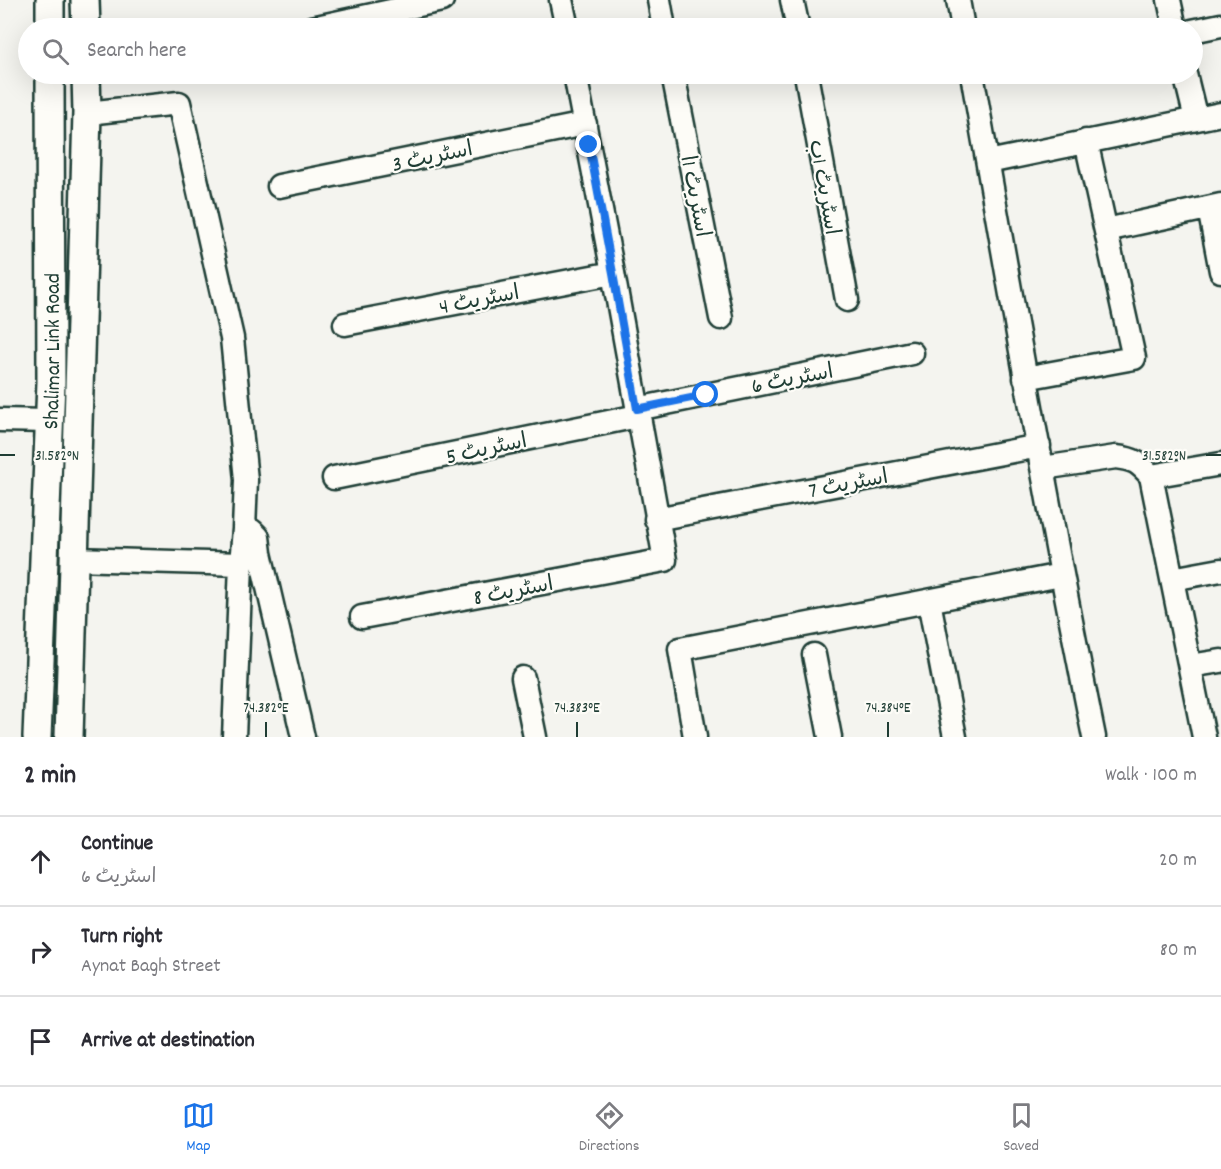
<!DOCTYPE html>
<html lang="en">
<head>
<meta charset="utf-8">
<style>
  body { margin:0; font-family:Dekko,"Playpen Sans Arabic",sans-serif; background:#f2f2f3; color:#2b2b33 }
  .stop { position:absolute; width:18px; height:18px; margin:-14px; border:4px solid #1a73e8; border-radius:50%; background:#fff }
  .stop.end { background:#1a73e8; border-color:#fff; box-shadow:0 2px 6px #0008 }
  .list { margin:0; padding:0; list-style:none }
  h2 { display:flex; justify-content:space-between; align-items:center; height:78px; margin:0; padding:0 24px; font-size:26px }
  h2 small { font-size:20px; font-weight:400; color:#7c7c81 }
  .list li { display:grid; grid-template-columns:39px 1fr auto; gap:18px; align-items:center; box-sizing:border-box; height:90px; padding:0 24px; border-top:2px solid #e1e1e2 }
  .list b { display:block; font-size:22px; white-space:nowrap }
  .list p { margin:0; font-size:20px; white-space:nowrap; color:#7c7c81 }
  .list em { font-size:20px; font-style:normal; color:#7c7c81 }
  .icon { flex:none; width:33px; height:33px; fill:none; stroke:currentColor; stroke-width:2; stroke-linecap:round; stroke-linejoin:round }
  .map { position:relative; flex:none; width:1221px; height:737px; overflow:hidden }
  .search { position:absolute; background:#fff; box-shadow:0 6px 24px #0002; left:18px; right:18px; top:18px; height:66px; display:flex; align-items:center; gap:15px; box-sizing:border-box; padding:0 21px; border-radius:33px; color:#7c7c81; font-size:22px }
  .sheet { height:348px; background:#fff }
  nav { display:flex; justify-content:space-around; align-items:center; box-sizing:border-box; height:84px; border-top:2px solid #e1e1e2; background:#fff; font-size:16px; color:#7c7c81 }
  nav a { display:grid; justify-items:center; gap:3px }
  nav .on { color:#1a73e8 }
  .map>svg:first-child { display:block }
</style>
</head>
<body>
<div class="map">
<svg width="1221" height="737" viewBox="0 0 1221 737">
  <rect width="100%" height="100%" fill="#f4f4ef"/>
  <filter id="ink" filterUnits="userSpaceOnUse"><feTurbulence type="fractalNoise" baseFrequency=".0167" numOctaves="2"/><feDisplacementMap in="SourceGraphic" scale="12" xChannelSelector="R" yChannelSelector="G"/><feConvolveMatrix kernelMatrix="1 2 1 2 8 2 1 2 1" color-interpolation-filters="sRGB"/></filter>
  <g filter="url(#ink)">
    <g fill="none" stroke-linecap="round" stroke-linejoin="round">
      <!-- minor casing -->
      <g stroke="#1f3d34" stroke-width="27">
        <path id="minor" d="M561 0 567 28
          M659 0 664 28
          M792 0 798 28
          M958 0 963 28
          M1169 0 1175 28
          M312 28 442 0
          M1192 31 1221 25
          M673 74 721 318
          M806 74 847 300
          M972 74C1011 295 1049 516 1094 737
          M1185 74 1196 119
          M87 113 179 103 232 338 246 480 244 529 252 531 258 537 260 553 303 737
          M988 162 1221 114
          M279 186 585 124
          M1209 208 1221 271
          M1106 230 1221 205
          M345 324 613 273
          M1025 378 1134 358 1086 141
          M637 409 912 353
          M0 420 49 421
          M1043 468 1116 457C1135 459 1139 463 1151 476L1204 737
          M1151 476 1221 464
          M334 478 638 416
          M656 519 1039 446
          M74 559 241 564
          M1172 579 1221 570
          M929 601 955 737
          M362 617 665 560 613 273 575 74
          M814 655 830 737
          M1190 666 1221 661
          M523 678 535 737
          M234 737 241 564 244 529
          M695 737 680 649 1061 575"/>
      </g>
      <!-- major casing -->
      <g stroke="#1f3d34" stroke-width="32">
        <g id="major">
          <path d="M50 0V28"/>
          <path d="M85 0 86 28"/>
          <path id="s1" d="M37 737 51 382 50 74"/>
          <path d="M69 737 87 113 86 74"/>
        </g>
      </g>
      <!-- minor -->
      <use href="#minor" stroke="#fdfcf7" stroke-width="22"/>
      <!-- major -->
      <use href="#major" stroke="#fdfcf7" stroke-width="27"/>
    </g>
  </g>
  <g fill="none" stroke-linecap="round" stroke-linejoin="round" filter="url(#ink)">
    <!-- route -->
    <path stroke="#1a73e8" stroke-width="8" d="M589 145 613 273 637 409 706 395"/>
  </g>
  <!-- ticks -->
  <path fill="none" stroke="#1f3d34" stroke-width="2" d="M0 455H15M1206 455H1221M266 722V737M577 722V737M888 722V737"/>
  <g text-anchor="middle" stroke-width="4.5" stroke-linejoin="round" paint-order="stroke">
    <!-- street labels -->
    <g font-size="22" fill="#1f3d34" stroke="#fdfcf7">
      <text transform="translate(432 155) rotate(-12)" y="8">اسٹریٹ 3</text>
      <text transform="translate(826 187) rotate(80)" y="8">اسٹریٹ 1ب</text>
      <text transform="translate(697 196) rotate(79)" y="8">اسٹریٹ 1ا</text>
      <text transform="translate(479 298) rotate(-11)" y="8">اسٹریٹ 4</text>
      <text dy="8" stroke="none"><textPath href="#s1" startOffset="386">Shalimar Link Road</textPath></text>
      <text transform="translate(792 377) rotate(-11)" y="8">اسٹریٹ 6</text>
      <text transform="translate(486 447) rotate(-12)" y="8">اسٹریٹ 5</text>
      <text transform="translate(848 482) rotate(-11)" y="8">اسٹریٹ 7</text>
      <text transform="translate(513 589) rotate(-11)" y="8">اسٹریٹ 8</text>
    </g>
  </g>
  <g font-size="15" text-anchor="middle" fill="#1f3d34" stroke="#fdfcf7" stroke-width="4.5" stroke-linejoin="round" paint-order="stroke">
    <text x="57" y="460">31.582°N</text>
    <text x="1164" y="460">31.582°N</text>
    <text x="266" y="712">74.382°E</text>
    <text x="577" y="712">74.383°E</text>
    <text x="888" y="712">74.384°E</text>
  </g>
</svg>
<div class="stop" style="left:706px;top:395px"></div>
<div class="stop end" style="left:589px;top:145px"></div>
<div class="search"><svg class="icon" aria-label="search" viewBox="0 0 24 24"><circle cx="10" cy="10" r="6"/><path d="M15 15l6 6"/></svg>Search here</div>
</div>
<section class="sheet">
<h2>2 min<small>Walk · 100 m</small></h2>
<ul class="list">
<li><svg class="icon" aria-label="ahead" viewBox="0 0 24 24"><path d="M12 20V5M6 11l6-6 6 6"/></svg><div><b>Continue</b><p>اسٹریٹ 6</p></div><em>20 m</em></li>
<li><svg class="icon" aria-label="right" viewBox="0 0 24 24"><path d="M7 20v-9h11M14 6l5 5-5 5"/></svg><div><b>Turn right</b><p>Aynat Bagh Street</p></div><em>80 m</em></li>
<li><svg class="icon" aria-label="arrive" viewBox="0 0 24 24"><path d="M6 21V4h12l-3 4 3 4H6"/></svg><div><b>Arrive at destination</b></div></li>
</ul>
</section>
<nav>
<a class="on"><svg class="icon" aria-label="map" viewBox="0 0 24 24"><path d="M3 6l6-2 6 2 6-2v14l-6 2-6-2-6 2zM9 4v14M15 6v14"/></svg>Map</a>
<a><svg class="icon" aria-label="directions" viewBox="0 0 24 24"><path d="M12 3l9 9-9 9-9-9zM9 14v-3h6M13 9l2 2-2 2"/></svg>Directions</a>
<a><svg class="icon" aria-label="saved" viewBox="0 0 24 24"><path d="M7 4h10v16l-5-4-5 4z"/></svg>Saved</a>
</nav>
</body>
</html>
